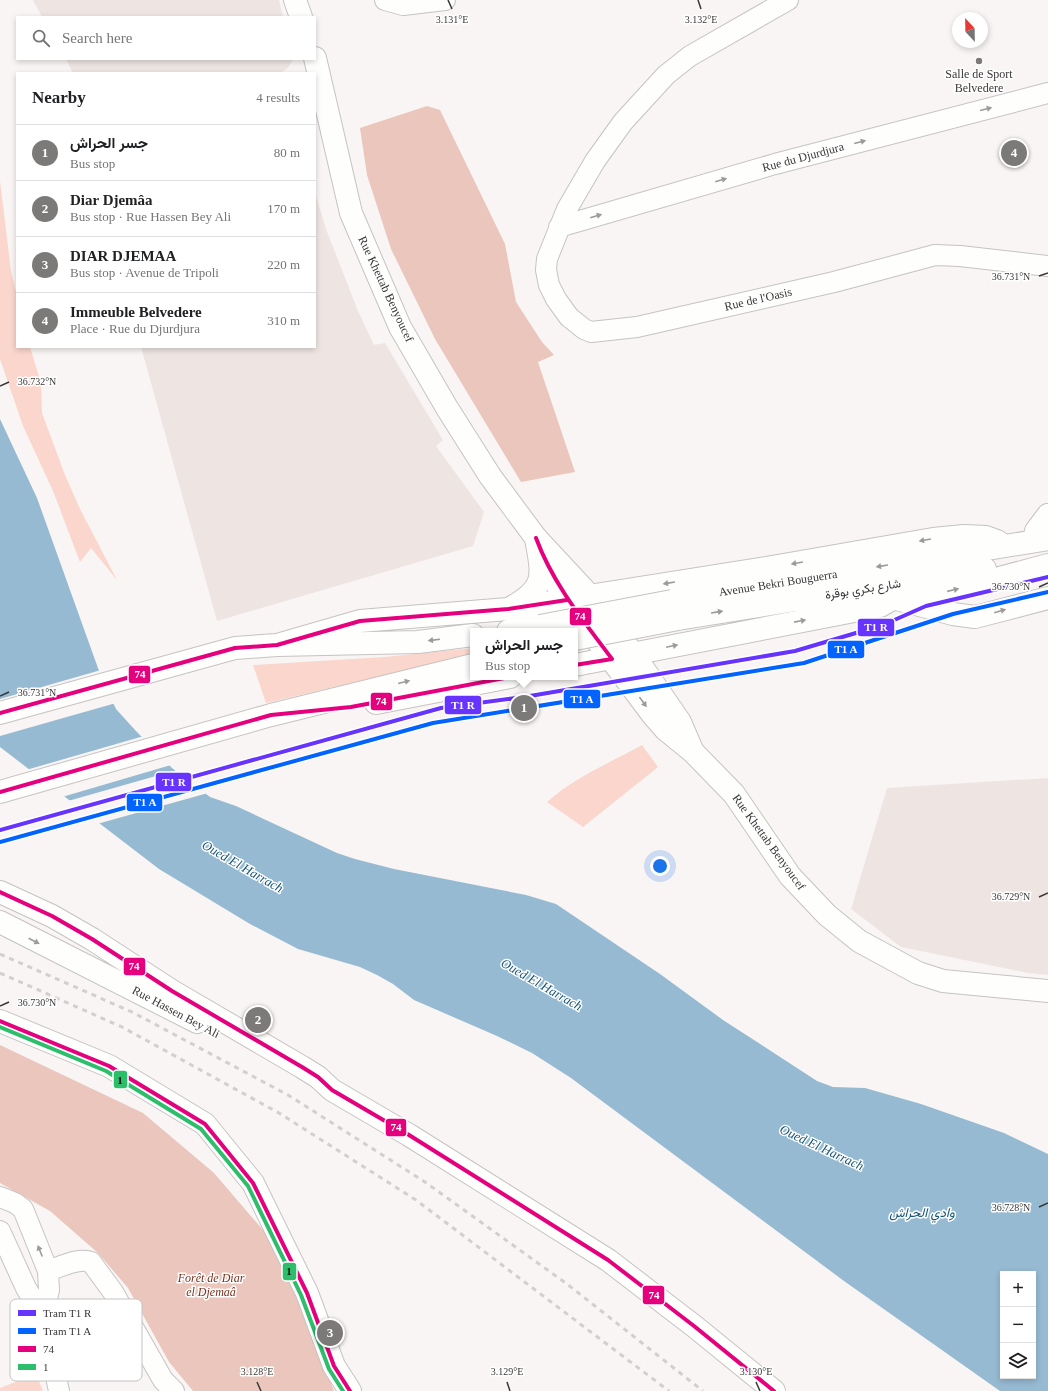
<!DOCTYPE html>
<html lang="en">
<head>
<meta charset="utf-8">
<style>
  body { margin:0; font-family:"Times New Roman",Vazirmatn,serif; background:#f6f6f6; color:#202124 }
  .controls { position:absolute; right:12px; bottom:12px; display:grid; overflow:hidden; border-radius:0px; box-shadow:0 2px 6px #0003 }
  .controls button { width:36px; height:36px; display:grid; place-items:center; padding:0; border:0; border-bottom:1px solid #e0e0e0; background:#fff; color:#202124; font:20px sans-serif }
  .compass { position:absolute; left:952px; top:12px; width:36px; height:36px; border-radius:50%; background:#fff; box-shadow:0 2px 6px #0003; rotate:338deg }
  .you { position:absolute; left:660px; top:866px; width:14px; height:14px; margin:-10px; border:3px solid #fff; border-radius:50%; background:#1a73e8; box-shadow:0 0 0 6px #1a73e833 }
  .badge { display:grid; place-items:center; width:26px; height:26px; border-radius:50%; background:#7c7a78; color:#fff; font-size:13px; font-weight:700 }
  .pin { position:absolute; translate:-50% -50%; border:2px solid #fff; box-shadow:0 1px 4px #0006 }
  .popup { position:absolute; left:470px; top:628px; width:108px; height:52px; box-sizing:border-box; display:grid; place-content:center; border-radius:0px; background:#fff; filter:drop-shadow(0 1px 3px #0005); font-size:13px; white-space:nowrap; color:#757577 }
  .popup b { font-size:15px; color:#202124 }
  .popup::after { content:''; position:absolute; left:50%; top:100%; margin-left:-8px; border:8px solid transparent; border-top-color:#fff }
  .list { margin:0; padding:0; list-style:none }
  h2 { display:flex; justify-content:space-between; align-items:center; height:52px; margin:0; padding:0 16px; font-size:17px }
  h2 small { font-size:13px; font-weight:400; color:#757577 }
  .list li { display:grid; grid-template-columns:26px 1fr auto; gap:12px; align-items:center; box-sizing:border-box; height:56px; padding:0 16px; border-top:1px solid #e0e0e0 }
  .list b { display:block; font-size:15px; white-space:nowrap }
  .list p { margin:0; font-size:13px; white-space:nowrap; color:#757577 }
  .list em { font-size:13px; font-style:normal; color:#757577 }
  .icon { flex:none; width:22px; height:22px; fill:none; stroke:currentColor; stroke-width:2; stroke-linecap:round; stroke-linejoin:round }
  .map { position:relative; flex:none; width:1048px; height:1391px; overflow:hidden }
  .search { position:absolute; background:#fff; box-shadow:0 2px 6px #0003; left:16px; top:16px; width:300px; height:44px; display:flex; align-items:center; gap:10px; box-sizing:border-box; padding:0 14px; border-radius:0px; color:#757577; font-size:15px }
  .panel { position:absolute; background:#fff; box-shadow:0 2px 6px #0003; left:16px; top:72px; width:300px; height:276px; border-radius:0px }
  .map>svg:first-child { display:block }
</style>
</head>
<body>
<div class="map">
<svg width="1048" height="1391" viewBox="0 0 1048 1391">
  <rect width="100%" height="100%" fill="#f9f5f4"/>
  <!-- built -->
  <path fill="#eee5e3" d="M33 0H279L283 17H42Z
    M66 59H293L288 68 280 73H73Z
    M315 192 326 229 358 311 374 345 385 343 443 440 436 446 484 512 473 546 217 621 141 347H315Z
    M1048 778V975L1028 973 901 947 851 909 887 788Z"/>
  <!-- green -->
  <path fill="#fad6cc" d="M0 181 11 271 17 296V347H30L41 383 42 413 65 475 81 511 117 580 91 548 80 562 53 491 23 426 0 359Z
    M473 648V654L266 703 253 665 385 657Z
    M642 745 658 767 583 827 547 802C574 778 611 762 642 745Z
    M36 1374 43 1391H0V1388Z"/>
  <!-- forest -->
  <path fill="#eac6bd" d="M427 106 440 110 505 244 516 302 542 342 554 355 538 362 575 472 521 482 435 339 391 249 367 175 360 128Z
    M0 1045 143 1113 214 1173 275 1244 334 1391H193L169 1362 128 1288 98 1253 50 1211 0 1183Z"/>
  <!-- water -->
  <path fill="#96bad2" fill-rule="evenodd" d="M0 419 37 498 103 682 116 709 135 730 172 768 210 797 236 806 337 853 355 859 394 869 526 895 556 904 660 974 723 1020 817 1081 833 1087 865 1088 921 1104 1004 1133 1048 1154V1391H1000L844 1281 571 1078 532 1053 497 1036 414 1000 393 984 377 975 360 967 298 949 250 924 159 869 0 747ZM1003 1274H1033V1376H1003Z"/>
  <!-- pier -->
  <path fill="#f9f5f4" d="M101 670 116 703 0 736V699Z
    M144 736 171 765 62 797 26 770Z
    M177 770 208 793 97 824 68 801Z"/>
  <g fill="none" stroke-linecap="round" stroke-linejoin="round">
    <!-- minor casing -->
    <g stroke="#c6c3c2" stroke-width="22">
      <path id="minor" d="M385 0 403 5 445 0
        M788 0 690 56 666 75 623 122 595 161 567 209 547 259 546 270 549 285 556 299 569 317 584 329 591 332 637 327 834 282 935 255 960 256 1048 266
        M559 227 775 164 1048 93
        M0 1197 15 1203 23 1209 48 1271 49 1290 43 1316
        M0 1231 26 1288 43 1316 59 1391
        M48 1271C60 1267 79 1257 91 1262L113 1292 163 1380 174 1391"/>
    </g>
    <!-- tertiary casing -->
    <g stroke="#c6c3c2" stroke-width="24">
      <path id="tertiary" d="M1034 541 1036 531 1048 515
        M897 599 953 614 975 617 1048 598"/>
    </g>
    <!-- secondary casing -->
    <g stroke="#c6c3c2" stroke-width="24">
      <path id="secondary" d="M295 0 301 17
        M315 58 351 213 400 327 447 408 490 476 536 538 590 596 634 655 680 722 693 752
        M541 554 551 575 567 600 652 714 666 730 693 752 734 794 790 876 827 915 859 941 918 973 943 981 1048 991
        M0 1021 109 1066 205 1124 253 1183 307 1293 334 1366 350 1391"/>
    </g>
    <!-- primary casing -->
    <g stroke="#c6c3c2" stroke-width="24">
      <path id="primary" d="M0 892 52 916 92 939 172 991 302 1067 318 1077 332 1090 409 1135 608 1260 694 1326 774 1391
        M0 922 197 1022"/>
    </g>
    <!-- trunk casing -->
    <g stroke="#c6c3c2" stroke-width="24">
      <path id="trunk" d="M672 601 1048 539
        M512 607C548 587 542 574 536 538
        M678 619 985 569
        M508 631 540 626
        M277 645 360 621 508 609 766 568 933 539 964 536 986 537 997 541 1004 546
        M575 665 880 606 894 598 947 592 1048 565
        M376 703 510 677
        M0 713 235 648 277 645 418 642 473 635
        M0 792 271 715 473 665"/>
    </g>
    <!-- minor -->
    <use href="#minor" stroke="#fefefd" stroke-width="20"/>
    <!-- tertiary -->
    <use href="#tertiary" stroke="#fefefd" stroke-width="22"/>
    <!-- secondary -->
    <use href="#secondary" stroke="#fefefd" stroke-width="22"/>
    <!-- primary -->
    <use href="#primary" stroke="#fefefd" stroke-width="22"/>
    <!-- trunk -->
    <use href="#trunk" stroke="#fefefd" stroke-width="22"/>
    <!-- rail -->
    <path stroke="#d0d0cf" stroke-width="3" stroke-dasharray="5 5" stroke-linecap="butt" d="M0 954 132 1012 288 1095 425 1182 567 1284 703 1391
      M0 973 122 1027 279 1113 416 1200 669 1391"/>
    <!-- trunk-bridge casing -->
    <g stroke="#c6c3c2" stroke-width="24" stroke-linecap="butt">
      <path id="trunk-bridge" d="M540 626 672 601
        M575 639 678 619"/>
    </g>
    <!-- trunk-bridge -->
    <use href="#trunk-bridge" stroke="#fefefd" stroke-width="22"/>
    <!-- bus-1 casing -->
    <g stroke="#fff" stroke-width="7">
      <path id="bus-1" d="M536 538C553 584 583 620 612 659L575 665
        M0 713 235 648 277 645 360 621 508 609 567 600
        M0 792 271 715 351 707 510 677
        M0 892 52 916 92 939 172 991 302 1067 318 1077 332 1090 409 1135 608 1260 694 1326 774 1391
        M0 1021 109 1066 205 1124 253 1183 307 1293 334 1366 350 1391"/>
    </g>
    <!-- bus-2 casing -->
    <g stroke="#fff" stroke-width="7">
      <path id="bus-2" d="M0 1027 106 1071 201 1129 248 1186 301 1295 329 1369 343 1391"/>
    </g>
    <!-- bus-1 -->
    <use href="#bus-1" stroke="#e5007d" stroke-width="4"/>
    <!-- bus-2 -->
    <use href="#bus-2" stroke="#2cbe6a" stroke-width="4"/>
    <!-- tram-1 casing -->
    <g stroke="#fff" stroke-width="7">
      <path id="tram-1" d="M0 830 441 708 524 697 795 651 883 625 926 606 1048 577"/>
    </g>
    <!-- tram-2 casing -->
    <g stroke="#fff" stroke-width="7">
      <path id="tram-2" d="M0 842 433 723 804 663 953 614 1048 592"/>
    </g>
    <!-- tram-1 -->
    <use href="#tram-1" stroke="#63f" stroke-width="4"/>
    <!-- tram-2 -->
    <use href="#tram-2" stroke="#0363ff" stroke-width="4"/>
  </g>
  <!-- one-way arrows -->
  <defs><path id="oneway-solid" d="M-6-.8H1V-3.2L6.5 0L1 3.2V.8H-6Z"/></defs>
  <g fill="#9c9a9a">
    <use href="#oneway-solid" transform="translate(986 109) rotate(-14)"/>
    <use href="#oneway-solid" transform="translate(860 142) rotate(-15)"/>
    <use href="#oneway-solid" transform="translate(721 180) rotate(-16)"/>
    <use href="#oneway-solid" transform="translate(596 216) rotate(-16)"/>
    <use href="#oneway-solid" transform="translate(925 540) rotate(170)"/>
    <use href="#oneway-solid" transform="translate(797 563) rotate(170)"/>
    <use href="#oneway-solid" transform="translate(882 566) rotate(171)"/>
    <use href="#oneway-solid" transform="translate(669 583) rotate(171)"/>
    <use href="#oneway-solid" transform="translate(953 590) rotate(-13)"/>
    <use href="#oneway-solid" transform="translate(1000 611) rotate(-16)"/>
    <use href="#oneway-solid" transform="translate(717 612) rotate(-9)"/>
    <use href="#oneway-solid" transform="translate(800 621) rotate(-11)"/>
    <use href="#oneway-solid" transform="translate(434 640) rotate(173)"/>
    <use href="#oneway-solid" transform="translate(672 646) rotate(-12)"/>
    <use href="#oneway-solid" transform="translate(404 682) rotate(-14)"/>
    <use href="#oneway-solid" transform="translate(643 702) rotate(54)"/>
    <use href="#oneway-solid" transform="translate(34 941) rotate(27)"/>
    <use href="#oneway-solid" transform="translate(40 1251) rotate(-112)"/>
  </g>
  <!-- ticks -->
  <path fill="none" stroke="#393736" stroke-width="1.5" d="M448 0 452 9M698 0 701 9M1039 276 1048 273M0 386 9 382M1039 587 1048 583M0 696 9 692M1039 897 1048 893M0 1006 9 1002M1039 1207 1048 1203M257 1382 261 1391M507 1382 510 1391M756 1382 760 1391"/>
  <!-- markers -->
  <circle fill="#7c7a78" stroke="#fff" stroke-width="1.5" cx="979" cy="61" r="4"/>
  <g text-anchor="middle" stroke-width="3" stroke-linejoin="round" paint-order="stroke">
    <!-- poi labels -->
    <g font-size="12" fill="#393736" stroke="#fff">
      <text x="979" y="78">Salle de Sport<tspan x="979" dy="14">Belvedere</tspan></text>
    </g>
    <!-- street labels -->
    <g font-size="12" fill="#393736" stroke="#fff">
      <text transform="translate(803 157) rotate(-15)" y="4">Rue du Djurdjura</text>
      <text transform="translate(386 289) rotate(65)" y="4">Rue Khettab Benyoucef</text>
      <text transform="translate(758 299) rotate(-13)" y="4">Rue de l'Oasis</text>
      <text transform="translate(778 583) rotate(-9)" y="4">Avenue Bekri Bouguerra</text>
      <text transform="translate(863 589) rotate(-9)" y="4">شارع بكري بوقرة</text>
      <text transform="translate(769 842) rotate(54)" y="4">Rue Khettab Benyoucef</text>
      <text transform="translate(176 1012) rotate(28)" y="4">Rue Hassen Bey Ali</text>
    </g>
    <!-- park labels -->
    <g font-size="12" font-style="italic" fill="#79311d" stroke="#fff">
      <text x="211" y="1282">Forêt de Diar<tspan x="211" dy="14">el Djemaâ</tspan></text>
    </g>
    <!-- water labels -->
    <g font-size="13" font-style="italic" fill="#165679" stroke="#fff">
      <text transform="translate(243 866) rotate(30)" y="5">Oued El Harrach</text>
      <text transform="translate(542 984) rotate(30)" y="5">Oued El Harrach</text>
      <text transform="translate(822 1147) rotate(25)" y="5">Oued El Harrach</text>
      <text x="922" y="1217">وادي الحراش</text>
    </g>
  </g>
  <!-- legend -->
  <rect x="10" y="1299" width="132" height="82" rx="6" fill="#fff" stroke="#c4c3c3" stroke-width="1"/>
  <rect x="18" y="1310" width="18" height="6" fill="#63f"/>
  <rect x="18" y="1328" width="18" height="6" fill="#0363ff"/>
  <rect x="18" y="1346" width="18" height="6" fill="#e5007d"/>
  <rect x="18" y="1364" width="18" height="6" fill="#2cbe6a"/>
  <g font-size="11" fill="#393736">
    <text x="43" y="1317">Tram T1 R</text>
    <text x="43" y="1335">Tram T1 A</text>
    <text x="43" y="1353">74</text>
    <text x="43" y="1371">1</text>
  </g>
  <g font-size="10" text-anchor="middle" fill="#393736" stroke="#fff" stroke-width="3" stroke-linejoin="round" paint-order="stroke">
    <text x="452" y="23">3.131°E</text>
    <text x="701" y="23">3.132°E</text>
    <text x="1011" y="280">36.731°N</text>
    <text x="37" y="385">36.732°N</text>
    <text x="1011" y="590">36.730°N</text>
    <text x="37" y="696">36.731°N</text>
    <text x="1011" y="900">36.729°N</text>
    <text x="37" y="1006">36.730°N</text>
    <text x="1011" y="1211">36.728°N</text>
    <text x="257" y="1375">3.128°E</text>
    <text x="507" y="1375">3.129°E</text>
    <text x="756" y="1375">3.130°E</text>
  </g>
  <g stroke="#fff" stroke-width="1.5">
    <rect x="569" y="607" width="23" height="19" rx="4" fill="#e5007d"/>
    <rect x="857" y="618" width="38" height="19" rx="4" fill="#63f"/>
    <rect x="827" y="640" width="38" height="19" rx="4" fill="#0363ff"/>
    <rect x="128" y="665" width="23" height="19" rx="4" fill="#e5007d"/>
    <rect x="563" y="689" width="38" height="20" rx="4" fill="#0363ff"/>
    <rect x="370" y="692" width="23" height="19" rx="4" fill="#e5007d"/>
    <rect x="444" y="695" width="38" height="20" rx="4" fill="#63f"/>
    <rect x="155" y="772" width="37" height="20" rx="4" fill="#63f"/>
    <rect x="126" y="793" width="37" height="19" rx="4" fill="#0363ff"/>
    <rect x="123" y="957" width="23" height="19" rx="4" fill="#e5007d"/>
    <rect x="113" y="1070" width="15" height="19" rx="4" fill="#2cbe6a"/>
    <rect x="385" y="1118" width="22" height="19" rx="4" fill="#e5007d"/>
    <rect x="282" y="1262" width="15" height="19" rx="4" fill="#2cbe6a"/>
    <rect x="642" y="1285" width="23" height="20" rx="4" fill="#e5007d"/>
  </g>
  <g font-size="11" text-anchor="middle" font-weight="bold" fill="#fff">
    <text x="580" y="620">74</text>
    <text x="876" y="631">T1 R</text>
    <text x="846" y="653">T1 A</text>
    <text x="140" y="678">74</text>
    <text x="582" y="703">T1 A</text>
    <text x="381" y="705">74</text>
    <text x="463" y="709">T1 R</text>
    <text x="174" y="786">T1 R</text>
    <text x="145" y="806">T1 A</text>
    <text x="134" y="970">74</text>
    <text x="396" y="1131">74</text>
    <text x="654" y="1299">74</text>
  </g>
  <g font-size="11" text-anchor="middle" font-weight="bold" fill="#111">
    <text x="120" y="1084">1</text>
    <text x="289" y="1275">1</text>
  </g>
</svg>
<div class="controls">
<button>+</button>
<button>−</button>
<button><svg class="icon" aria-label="layers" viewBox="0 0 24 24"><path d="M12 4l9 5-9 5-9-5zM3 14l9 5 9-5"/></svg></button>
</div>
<svg class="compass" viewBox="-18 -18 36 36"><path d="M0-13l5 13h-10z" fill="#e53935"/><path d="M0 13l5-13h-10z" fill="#757577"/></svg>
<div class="you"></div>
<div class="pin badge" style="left:524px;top:708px">1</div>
<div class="popup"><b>جسر الحراش</b>Bus stop</div>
<div class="pin badge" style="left:258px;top:1020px">2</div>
<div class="pin badge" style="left:330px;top:1333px">3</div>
<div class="pin badge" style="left:1014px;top:153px">4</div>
<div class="search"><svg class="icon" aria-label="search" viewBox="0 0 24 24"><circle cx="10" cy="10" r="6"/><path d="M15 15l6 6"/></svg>Search here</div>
<section class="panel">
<h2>Nearby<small>4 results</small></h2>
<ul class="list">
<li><span class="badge">1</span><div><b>جسر الحراش</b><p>Bus stop</p></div><em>80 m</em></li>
<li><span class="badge">2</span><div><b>Diar Djemâa</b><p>Bus stop · Rue Hassen Bey Ali</p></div><em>170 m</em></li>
<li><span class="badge">3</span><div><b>DIAR DJEMAA</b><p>Bus stop · Avenue de Tripoli</p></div><em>220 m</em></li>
<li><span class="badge">4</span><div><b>Immeuble Belvedere</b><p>Place · Rue du Djurdjura</p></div><em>310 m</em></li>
</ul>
</section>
</div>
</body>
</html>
